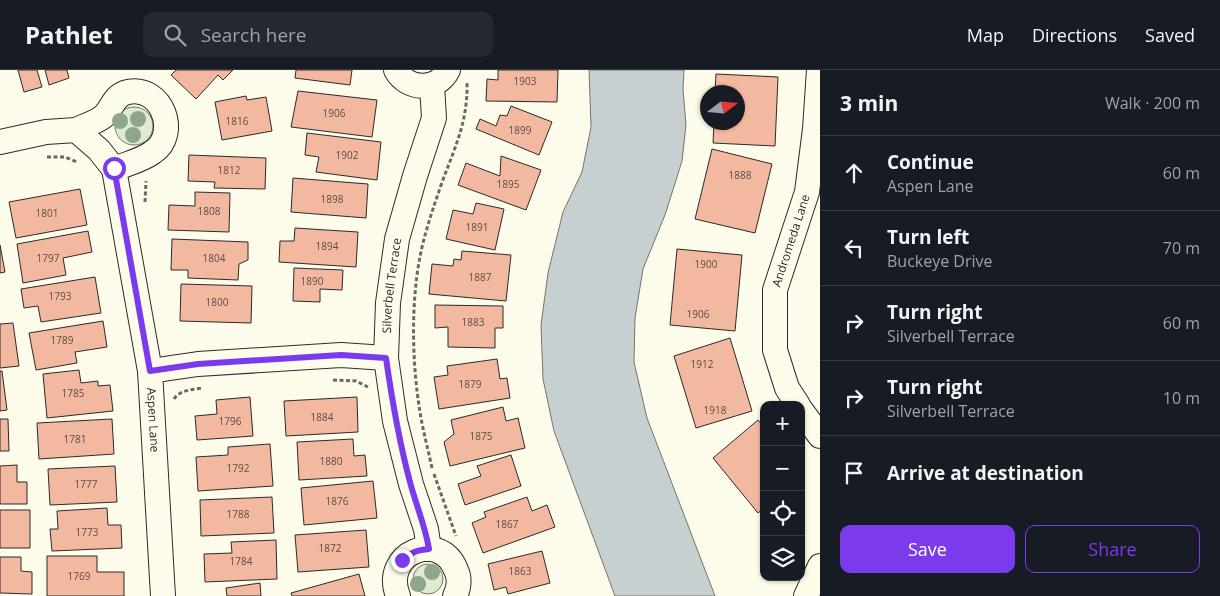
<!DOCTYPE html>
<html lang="en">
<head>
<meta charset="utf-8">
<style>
  body { margin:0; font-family:"Open Sans",sans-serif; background:#242831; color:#f1f3f6 }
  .controls { position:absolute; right:15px; bottom:15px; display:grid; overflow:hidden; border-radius:10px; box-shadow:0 1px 4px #0004 }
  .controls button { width:45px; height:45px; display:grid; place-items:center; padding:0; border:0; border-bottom:1px solid #363941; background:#171b24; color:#f1f3f6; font:25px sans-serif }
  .compass { position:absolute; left:700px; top:15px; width:45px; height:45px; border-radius:50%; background:#171b24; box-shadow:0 1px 4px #0004; rotate:74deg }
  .stop { position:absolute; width:15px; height:15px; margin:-11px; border:4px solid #7c3aed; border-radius:50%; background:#fff }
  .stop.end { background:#7c3aed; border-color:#fff; box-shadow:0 1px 5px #0008 }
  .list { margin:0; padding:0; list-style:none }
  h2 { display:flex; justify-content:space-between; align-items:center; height:65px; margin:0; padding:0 20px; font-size:21px }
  h2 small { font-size:16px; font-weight:400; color:#9ea1a6 }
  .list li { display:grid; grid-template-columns:32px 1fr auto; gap:15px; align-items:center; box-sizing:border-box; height:75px; padding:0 20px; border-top:1px solid #363941 }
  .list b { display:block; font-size:19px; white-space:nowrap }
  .list p { margin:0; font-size:16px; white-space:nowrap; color:#9ea1a6 }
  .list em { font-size:16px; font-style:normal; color:#9ea1a6 }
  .actions { display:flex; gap:10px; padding:15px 20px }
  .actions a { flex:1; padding:11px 0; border:1px solid #7c3aed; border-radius:10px; text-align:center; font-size:18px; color:#7c3aed }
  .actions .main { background:#7c3aed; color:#fff }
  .icon { flex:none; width:28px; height:28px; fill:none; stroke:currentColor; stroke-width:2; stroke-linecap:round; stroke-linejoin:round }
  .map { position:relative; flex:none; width:820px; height:526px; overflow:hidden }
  header { display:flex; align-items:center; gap:30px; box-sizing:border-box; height:70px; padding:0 25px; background:#171b24; border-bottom:1px solid #363941 }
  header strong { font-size:24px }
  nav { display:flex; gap:28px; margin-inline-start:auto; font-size:18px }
  .search { width:350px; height:45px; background:#242831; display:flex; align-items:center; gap:12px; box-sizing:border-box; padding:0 18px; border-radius:10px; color:#9ea1a6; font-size:19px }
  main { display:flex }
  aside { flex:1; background:#171b24 }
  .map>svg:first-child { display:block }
</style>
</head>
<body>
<header>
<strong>Pathlet</strong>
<div class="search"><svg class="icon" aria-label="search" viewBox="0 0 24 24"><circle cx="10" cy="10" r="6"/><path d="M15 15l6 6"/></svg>Search here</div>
<nav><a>Map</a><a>Directions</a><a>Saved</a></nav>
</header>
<main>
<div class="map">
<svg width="820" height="526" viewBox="0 0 820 526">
  <rect width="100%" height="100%" fill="#fdfbea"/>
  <!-- green -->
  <path fill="#deebd1" stroke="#74746e" d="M115 56a19 19 0 1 1 38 0a19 19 0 1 1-38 0Z
    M413 509a15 15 0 1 1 30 0a15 15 0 1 1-30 0Z"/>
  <!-- water -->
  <path fill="#c7d0d0" stroke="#74746e" d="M589 0H684L683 19 686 55 682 91 665 145 643 199 635 248 634 292 647 348 715 526H615L554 361 543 309 541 255 548 203 563 142 582 102 591 57Z"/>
  <!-- building -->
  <path fill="#f2b8a0" stroke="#2b2b2b" d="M18 0H37L42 17 24 22Z
    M45 0H67L69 8 49 15Z
    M176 0H233L223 10 218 5 196 29 171 5Z
    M296 0H352L350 15 295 8Z
    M498 0H558L557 32 486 31 487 9 498 10Z
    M716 4 778 7 775 76 713 73 714 52H738V22H715Z
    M298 21 377 30 372 67 291 57Z
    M246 26 247 30 266 27 272 61 222 70 215 32Z
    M511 36 552 52 539 85 476 59 480 49 496 56 500 45 507 46Z
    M307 63 381 72 377 110 316 102 319 87 305 85Z
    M712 79 772 94 755 163 695 149Z
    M189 85 266 88 265 119 214 118 215 112 188 111Z
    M501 86 541 100 526 140 458 115 466 93 500 106Z
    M293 108 368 114 366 148 291 142Z
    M80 119 87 155 16 168 9 132Z
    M195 122 230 123 229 162 168 160 169 135 195 136Z
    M476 133 504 139 495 180 446 169 453 140 473 144Z
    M295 158 358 162 356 197 279 192 280 171H294Z
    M88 161 92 182 63 188 66 205 23 213 17 174Z
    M172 169 248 172V190L239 194 238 210 188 208V200H171Z
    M0 175 5 202 0 203Z
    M677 179 742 185 735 261 670 255Z
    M462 181 511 185 506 231 429 224 432 194 453 196 454 189 461 190Z
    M294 198 343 200 342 220 320 219V232L293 231Z
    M95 207 101 243 41 252 38 236 24 238 21 219Z
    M181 214 252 216 251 253 180 251Z
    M435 235 503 236V258H495V278L448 277V257L435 258Z
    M103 251 107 277 75 282 77 293 36 300 29 263Z
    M13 253 19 296 0 298V254Z
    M730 268 752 341 696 358 674 286Z
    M497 289 500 309 507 308 510 328 439 339 434 307 448 305 447 296Z
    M79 300 81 313 98 311V316L110 315 113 341 47 348 43 304Z
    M0 301H2L7 340 0 341Z
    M250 327 253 366 197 370 195 346 217 344 216 330Z
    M357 327 358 362 286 366 284 331Z
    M503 337 506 351 518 348 525 378 450 396 444 372 454 364 451 350Z
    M0 349H8L9 381H0Z
    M112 349 114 384 39 389 37 353Z
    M758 350 764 357V438L758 443 713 388Z
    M353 369 354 386 365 385 367 406 299 410 297 372Z
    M270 374 273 416 198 421 196 387 228 385V377Z
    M511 385 521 416 465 435 458 414 481 406 477 396Z
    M17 395V412H27V434H0V396Z
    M115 396 117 432 50 435 48 399Z
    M373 411 377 448 304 455 301 418Z
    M272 427 274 463 201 466 200 430Z
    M527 427 532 441 547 435 555 457 483 483 472 453 486 447 484 442Z
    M107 438 108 455H121L122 478 52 481 50 459H58L57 441Z
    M0 440H30V478H0Z
    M366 460 369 497 298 502 295 465Z
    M276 470 277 509 205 512 204 484 232 483 231 472Z
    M542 481 550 513 508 524 506 517 494 520 488 494Z
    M47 486H97V502H124V526H47Z
    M0 487H21V501L32 502V524L0 523Z
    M359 504 365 526H292L291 523Z
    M260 513 261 526H227L226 518Z"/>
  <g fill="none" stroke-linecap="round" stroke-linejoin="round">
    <!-- minor casing -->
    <g stroke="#2b2b2b" stroke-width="26">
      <g id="minor">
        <path d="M396 0C407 20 437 22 448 0"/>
        <path d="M76 60C84 56 97 52 104 46 113 37 114 25 128 22 162 15 180 64 153 82 143 90 126 94 114 99"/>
        <path id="s1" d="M0 72 46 62 76 60 99 80 114 99 150 301 163 526"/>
        <path d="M150 301 198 294 341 285 386 288"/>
        <path id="s2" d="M798 335 787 318 775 280V220L807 122 815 59 819 0"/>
        <path d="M801 340 820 366"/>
        <path id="s3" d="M429 479 426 459 411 414 395 351 386 288 388 233 397 169 415 106 434 48 432 15"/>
        <path d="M398 526C381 483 440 459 456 500 460 508 459 518 455 526"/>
        <path d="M806 526 820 496"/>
      </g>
    </g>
    <!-- path -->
    <path stroke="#6a6964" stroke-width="3" stroke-dasharray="4 2.5" stroke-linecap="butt" d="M47 87H65L77 92
      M145 132 146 111
      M333 310 356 311 368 317
      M174 329C180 320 191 320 202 318
      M432 398C428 379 423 361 420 342 411 288 410 215 426 162 430 147 435 133 440 118 453 81 468 54 467 13
      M434 404 456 466"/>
    <!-- minor -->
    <use href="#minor" stroke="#fdfbea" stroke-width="24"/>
  </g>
  <!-- trees -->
  <g fill="#8ea78a">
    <circle cx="138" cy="49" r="8"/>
    <circle cx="120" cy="51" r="8"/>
    <circle cx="133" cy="65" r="8"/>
    <circle cx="432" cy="502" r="8"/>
    <circle cx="418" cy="514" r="8"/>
  </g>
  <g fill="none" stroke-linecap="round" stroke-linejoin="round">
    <!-- route -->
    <path stroke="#7c3aed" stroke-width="6" d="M114 98 150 301 198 294 341 285 386 288C392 330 399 371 410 412 416 435 425 455 429 479 418 480 411 482 402 490"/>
  </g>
  <g text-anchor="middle" stroke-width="4" stroke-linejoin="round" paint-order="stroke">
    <!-- number labels -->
    <g font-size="10" fill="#5d4e48">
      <text x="525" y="15">1903</text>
      <text x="334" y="47">1906</text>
      <text x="237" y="55">1816</text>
      <text x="520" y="64">1899</text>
      <text x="347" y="89">1902</text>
      <text x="229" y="104">1812</text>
      <text x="740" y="109">1888</text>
      <text x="508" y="118">1895</text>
      <text x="332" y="133">1898</text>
      <text x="209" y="145">1808</text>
      <text x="47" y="147">1801</text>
      <text x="477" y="161">1891</text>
      <text x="327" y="180">1894</text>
      <text x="48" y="192">1797</text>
      <text x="214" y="192">1804</text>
      <text x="706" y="198">1900</text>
      <text x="480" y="211">1887</text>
      <text x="312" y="215">1890</text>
      <text x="60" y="230">1793</text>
      <text x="217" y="236">1800</text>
      <text x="698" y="248">1906</text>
      <text x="473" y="256">1883</text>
      <text x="62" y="274">1789</text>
      <text x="702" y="298">1912</text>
      <text x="470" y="318">1879</text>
      <text x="73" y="327">1785</text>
      <text x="715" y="344">1918</text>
      <text x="322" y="351">1884</text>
      <text x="230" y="355">1796</text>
      <text x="481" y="370">1875</text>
      <text x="75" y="373">1781</text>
      <text x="331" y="395">1880</text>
      <text x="238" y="402">1792</text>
      <text x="86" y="418">1777</text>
      <text x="337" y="435">1876</text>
      <text x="238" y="448">1788</text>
      <text x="507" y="458">1867</text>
      <text x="87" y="466">1773</text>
      <text x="330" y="482">1872</text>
      <text x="241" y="495">1784</text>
      <text x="520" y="505">1863</text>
      <text x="79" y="510">1769</text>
    </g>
    <!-- street labels -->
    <g font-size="12" fill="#2b2b2b" stroke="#fdfbea">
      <text dy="4" stroke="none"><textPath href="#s2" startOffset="172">Andromeda Lane</textPath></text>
      <text dy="4" stroke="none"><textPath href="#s3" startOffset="269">Silverbell Terrace</textPath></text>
      <text dy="4" stroke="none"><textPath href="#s1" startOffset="386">Aspen Lane</textPath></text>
    </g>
  </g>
</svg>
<div class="controls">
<button>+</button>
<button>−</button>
<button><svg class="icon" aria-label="locate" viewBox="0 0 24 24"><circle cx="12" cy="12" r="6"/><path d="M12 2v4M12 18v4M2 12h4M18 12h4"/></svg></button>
<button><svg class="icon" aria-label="layers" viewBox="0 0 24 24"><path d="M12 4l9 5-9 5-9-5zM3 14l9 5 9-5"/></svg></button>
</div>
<svg class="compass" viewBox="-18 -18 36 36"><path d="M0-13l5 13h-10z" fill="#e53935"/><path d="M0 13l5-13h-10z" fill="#9ea1a6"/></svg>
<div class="stop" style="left:114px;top:98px"></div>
<div class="stop end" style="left:402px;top:490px"></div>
</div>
<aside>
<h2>3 min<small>Walk · 200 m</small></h2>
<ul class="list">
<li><svg class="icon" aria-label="ahead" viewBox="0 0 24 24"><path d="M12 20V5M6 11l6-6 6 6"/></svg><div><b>Continue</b><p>Aspen Lane</p></div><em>60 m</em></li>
<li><svg class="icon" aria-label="left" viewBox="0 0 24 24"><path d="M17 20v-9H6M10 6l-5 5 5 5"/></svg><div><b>Turn left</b><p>Buckeye Drive</p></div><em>70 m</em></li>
<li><svg class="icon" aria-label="right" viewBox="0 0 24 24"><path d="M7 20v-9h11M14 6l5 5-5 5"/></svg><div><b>Turn right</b><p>Silverbell Terrace</p></div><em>60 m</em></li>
<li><svg class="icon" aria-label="right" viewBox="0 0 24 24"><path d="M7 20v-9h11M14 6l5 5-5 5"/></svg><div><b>Turn right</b><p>Silverbell Terrace</p></div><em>10 m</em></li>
<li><svg class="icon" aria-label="arrive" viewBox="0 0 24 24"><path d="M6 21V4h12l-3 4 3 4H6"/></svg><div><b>Arrive at destination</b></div></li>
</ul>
<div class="actions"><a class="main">Save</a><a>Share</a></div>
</aside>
</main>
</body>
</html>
